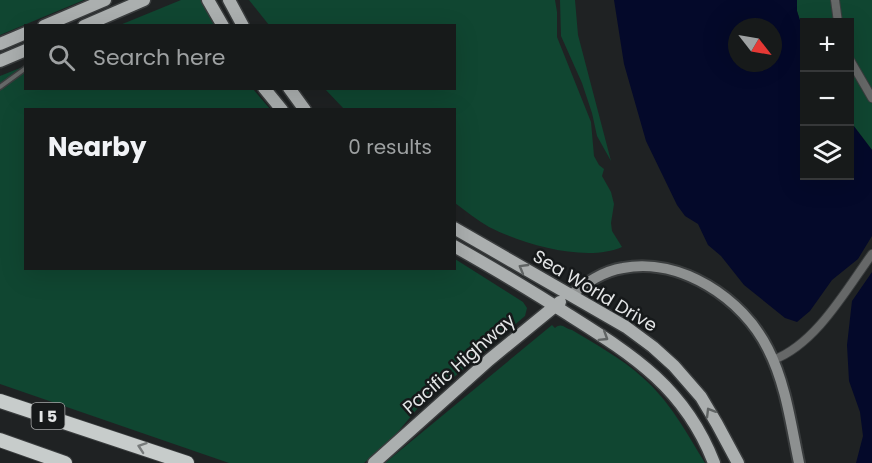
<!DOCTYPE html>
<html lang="en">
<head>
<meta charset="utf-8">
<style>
  body { margin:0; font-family:Poppins,sans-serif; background:#242727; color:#f1f3f6 }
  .controls { position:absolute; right:18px; top:18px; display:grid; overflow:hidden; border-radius:0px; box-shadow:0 6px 24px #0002 }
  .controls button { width:54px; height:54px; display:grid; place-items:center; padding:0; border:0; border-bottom:2px solid #363839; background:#171a1a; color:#f1f3f6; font:30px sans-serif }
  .compass { position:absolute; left:728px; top:18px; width:54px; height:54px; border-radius:50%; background:#171a1a; box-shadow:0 6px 24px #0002; rotate:121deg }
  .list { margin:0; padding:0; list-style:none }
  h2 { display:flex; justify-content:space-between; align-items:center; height:78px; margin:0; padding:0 24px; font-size:26px }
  h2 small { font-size:20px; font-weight:400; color:#9ea1a2 }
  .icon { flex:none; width:33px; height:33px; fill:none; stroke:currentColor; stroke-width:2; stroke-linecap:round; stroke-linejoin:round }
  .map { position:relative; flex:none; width:872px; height:463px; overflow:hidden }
  .search { position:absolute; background:#171a1a; box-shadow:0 6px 24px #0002; left:24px; top:24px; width:432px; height:66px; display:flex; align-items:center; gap:15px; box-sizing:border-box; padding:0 21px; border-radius:0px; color:#9ea1a2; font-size:22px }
  .panel { position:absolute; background:#171a1a; box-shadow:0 6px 24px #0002; left:24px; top:108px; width:432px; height:162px; border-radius:0px }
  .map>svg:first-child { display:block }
</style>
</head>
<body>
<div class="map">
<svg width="872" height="463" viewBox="0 0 872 463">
  <rect width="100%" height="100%" fill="#1f2223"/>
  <!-- green -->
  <path fill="#104631" d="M0 0H84L0 35Z
    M181 0H201L215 25H120Z
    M249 0H555L557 12V37L591 122 594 156 599 165 604 169 602 176 611 192 614 204 611 223 612 231 622 247C586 263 522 244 489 227 477 220 466 211 455 203L454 110 344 109 325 89 454 88V26L269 25Z
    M560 0H575L578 35 611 161 597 136 592 113 582 83 561 36Z
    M797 0H872V150L850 121V22H804V33L797 11Z
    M25 66 26 88 253 89 270 109 26 110V268H454L455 259 523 302 527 308 525 316 418 408 391 440 364 463H229L0 384V76Z
    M552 325 555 328C562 322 565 329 572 330 595 344 621 358 642 377 669 400 687 433 705 463H385Z"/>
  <!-- water -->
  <path fill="#04092a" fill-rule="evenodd" d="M614 0H797V11L804 33V176H850V121L872 150V236L858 259 832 280 810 311 797 322 785 318 744 285 721 256 708 245 698 224 685 216 677 205 646 141 624 64ZM737 27H773V63H737Z
    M872 272V463H856L863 436 860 412 849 381 847 345 852 301Z"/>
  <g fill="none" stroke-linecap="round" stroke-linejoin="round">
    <!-- service casing -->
    <g stroke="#3a3d3e" stroke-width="7">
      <path id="service" d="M0 87 26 68"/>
    </g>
    <!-- minor casing -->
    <g stroke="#3a3d3e" stroke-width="10">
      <path id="minor" d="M835 0 838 22
        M850 60 872 98
        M773 360C816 344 846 290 872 254"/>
    </g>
    <!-- secondary casing -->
    <g stroke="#3a3d3e" stroke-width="14">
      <path id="secondary" d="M571 295C586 283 603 271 623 268 680 257 743 298 768 349 786 384 791 425 799 463"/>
    </g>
    <!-- primary casing -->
    <g stroke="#3a3d3e" stroke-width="15">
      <path id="primary" d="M208 0 223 26
        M229 0 243 26
        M44 26 105 0
        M84 26 144 0
        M0 44 26 33
        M0 61 26 50
        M264 88 282 110
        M289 88 305 110
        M454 228 626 327 653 347 674 366 701 397 717 424 738 463
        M454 246C493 268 532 291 569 315 634 356 685 388 714 463
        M374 463 489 360 560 302"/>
    </g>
    <!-- motorway casing -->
    <g stroke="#3a3d3e" stroke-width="16">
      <path id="motorway" d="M0 401 187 463
        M0 440 65 463"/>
    </g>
    <!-- service -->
    <use href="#service" stroke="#666868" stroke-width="4"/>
    <!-- minor -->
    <use href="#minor" stroke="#666868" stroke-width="8"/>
    <!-- secondary -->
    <use href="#secondary" stroke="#8d9090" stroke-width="10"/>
    <!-- primary -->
    <use href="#primary" stroke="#abafaf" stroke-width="12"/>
    <!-- motorway -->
    <use href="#motorway" stroke="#c7cccb" stroke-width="14"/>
  </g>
  <!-- one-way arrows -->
  <defs><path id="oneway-chevron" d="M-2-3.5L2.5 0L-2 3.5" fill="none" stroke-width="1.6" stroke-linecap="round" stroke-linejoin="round" transform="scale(1.5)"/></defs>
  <g stroke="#606464">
    <use href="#oneway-chevron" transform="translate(523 268) rotate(-150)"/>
    <use href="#oneway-chevron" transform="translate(604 337) rotate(32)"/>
    <use href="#oneway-chevron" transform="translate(710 412) rotate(-121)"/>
  </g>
  <use stroke="#777b7b" href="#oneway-chevron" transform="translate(142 447) rotate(-161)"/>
  <g text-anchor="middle" stroke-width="5" stroke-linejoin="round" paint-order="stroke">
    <!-- shield labels -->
    <rect fill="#16191a" stroke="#a6a8a9" stroke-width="1.5" x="31.5" y="403" width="33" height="26" rx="4.5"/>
    <g font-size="16" font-weight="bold" fill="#e3e5e6">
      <text x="48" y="422">I 5</text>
    </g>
    <!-- street labels -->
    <g font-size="18" fill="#e3e5e6" stroke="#16191a">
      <text transform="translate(595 291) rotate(31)" y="6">Sea World Drive</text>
      <text transform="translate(459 364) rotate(-41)" y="6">Pacific Highway</text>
    </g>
  </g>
</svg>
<div class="controls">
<button>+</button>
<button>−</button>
<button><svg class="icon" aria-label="layers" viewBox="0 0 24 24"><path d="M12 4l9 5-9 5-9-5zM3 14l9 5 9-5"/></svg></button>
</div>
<svg class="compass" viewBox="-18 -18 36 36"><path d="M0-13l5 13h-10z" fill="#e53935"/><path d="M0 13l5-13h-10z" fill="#9ea1a2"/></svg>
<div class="search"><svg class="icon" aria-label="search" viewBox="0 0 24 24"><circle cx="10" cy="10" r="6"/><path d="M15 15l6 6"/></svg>Search here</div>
<section class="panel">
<h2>Nearby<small>0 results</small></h2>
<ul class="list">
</ul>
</section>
</div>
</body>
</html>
